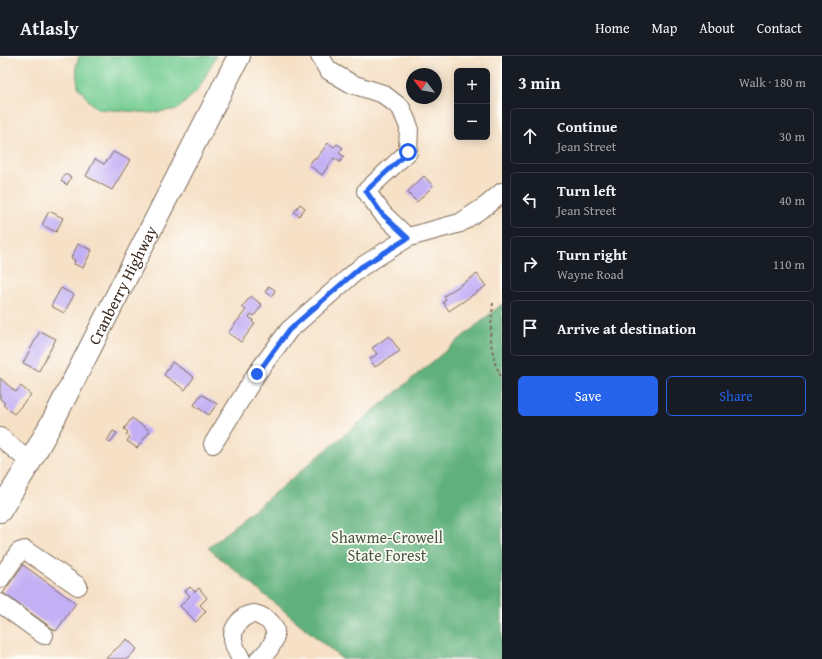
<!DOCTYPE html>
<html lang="en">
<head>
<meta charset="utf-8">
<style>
  body { margin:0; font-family:"Gentium Book Plus",serif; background:#20242c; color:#f1f3f6 }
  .controls { position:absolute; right:12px; top:12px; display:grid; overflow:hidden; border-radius:6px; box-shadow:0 2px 10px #0003 }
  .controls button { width:36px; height:36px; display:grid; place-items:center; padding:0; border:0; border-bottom:1px solid #363941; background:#171b24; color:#f1f3f6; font:20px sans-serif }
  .compass { position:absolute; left:406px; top:12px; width:36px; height:36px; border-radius:50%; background:#171b24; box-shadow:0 2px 10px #0003; rotate:301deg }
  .stop { position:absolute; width:12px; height:12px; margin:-9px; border:3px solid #2563eb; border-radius:50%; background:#fff }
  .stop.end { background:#2563eb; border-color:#fff; box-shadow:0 1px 4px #0008 }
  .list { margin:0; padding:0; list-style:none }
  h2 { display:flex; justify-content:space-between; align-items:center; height:52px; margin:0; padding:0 16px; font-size:17px }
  h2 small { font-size:13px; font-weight:400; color:#9ea1a6 }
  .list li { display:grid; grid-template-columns:26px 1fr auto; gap:12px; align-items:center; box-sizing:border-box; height:56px; margin:0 8px 8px; padding:0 8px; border:1px solid #363941; border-radius:6px }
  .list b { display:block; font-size:15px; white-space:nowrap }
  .list p { margin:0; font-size:13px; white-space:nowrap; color:#9ea1a6 }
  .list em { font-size:13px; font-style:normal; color:#9ea1a6 }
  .actions { display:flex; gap:8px; padding:12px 16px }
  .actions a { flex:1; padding:9px 0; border:1px solid #2563eb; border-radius:6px; text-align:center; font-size:14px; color:#2563eb }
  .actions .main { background:#2563eb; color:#fff }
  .icon { flex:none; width:22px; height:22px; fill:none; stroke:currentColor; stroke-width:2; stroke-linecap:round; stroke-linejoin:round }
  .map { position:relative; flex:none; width:502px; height:603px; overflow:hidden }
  header { display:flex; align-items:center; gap:24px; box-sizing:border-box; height:56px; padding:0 20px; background:#171b24; border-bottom:1px solid #363941 }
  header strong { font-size:19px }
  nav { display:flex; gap:22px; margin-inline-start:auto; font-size:14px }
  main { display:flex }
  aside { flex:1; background:#171b24 }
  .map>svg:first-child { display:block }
</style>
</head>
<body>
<header>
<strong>Atlasly</strong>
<nav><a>Home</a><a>Map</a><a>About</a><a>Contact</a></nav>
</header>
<main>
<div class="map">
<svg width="502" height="603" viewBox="0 0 502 603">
  <rect width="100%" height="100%" fill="#fdfcf7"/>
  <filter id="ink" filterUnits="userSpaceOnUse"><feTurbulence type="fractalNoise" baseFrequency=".025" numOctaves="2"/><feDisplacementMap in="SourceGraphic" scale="8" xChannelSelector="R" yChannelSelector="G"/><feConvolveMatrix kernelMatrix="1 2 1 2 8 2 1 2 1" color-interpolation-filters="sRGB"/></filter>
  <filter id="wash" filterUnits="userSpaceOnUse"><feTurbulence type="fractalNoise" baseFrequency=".012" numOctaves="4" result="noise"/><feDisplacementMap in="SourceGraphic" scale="16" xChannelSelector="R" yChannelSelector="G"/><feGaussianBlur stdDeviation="0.9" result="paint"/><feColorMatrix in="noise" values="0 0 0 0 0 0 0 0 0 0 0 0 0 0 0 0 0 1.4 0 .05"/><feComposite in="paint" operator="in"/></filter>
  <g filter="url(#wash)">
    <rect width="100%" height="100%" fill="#f6e0c6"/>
    <!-- green -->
    <path fill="#73cc92" stroke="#577b58" d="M79 0H216L198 34 178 53 153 57 98 53 90 46 78 31 76 11Z"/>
    <!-- forest -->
    <path fill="#5eb07c" stroke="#4c6d4d" d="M502 248V603H342L208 492Z"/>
    <g id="blocks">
      <!-- building -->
      <path fill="#c3aff4" d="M328 87 334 91 337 88 343 92 339 97 344 100 340 106 334 102 322 119 309 109 314 102 316 103Z
        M113 96 130 104 112 134 86 120 95 103 104 108 107 104H108Z
        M65 118 71 121 67 129 61 125Z
        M424 120 433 130 417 146 407 136Z
        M300 148 305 152 299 160 294 156Z
        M49 155 63 162 56 176 42 169Z
        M78 188 92 194 83 212 74 208 75 204 71 202Z
        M477 218 486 230 449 255 443 246 446 243 444 240Z
        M269 230 275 234 272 240 265 236Z
        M61 232 74 239 64 257 51 250Z
        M251 240 262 249 254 260 251 258 249 261 253 264 252 266 255 268 241 286 228 277 246 254 242 251Z
        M40 275 56 283 39 315 23 307Z
        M389 280 400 295 375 311 370 303 377 298 372 292Z
        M172 306 194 321 185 334 164 319Z
        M0 322 16 336 21 330 31 339 14 358 3 349 5 347 0 343Z
        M201 338 217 348 209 359 194 349Z
        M132 362 150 375 137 392 127 385 130 381 126 378 128 376 124 373Z
        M113 375 117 377 110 387 107 385Z
        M23 509 76 547 56 575 3 537Z
        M190 531 195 536 199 532 207 542 200 549 206 555 196 566 180 550 190 540 185 535Z
        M127 583 137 593 127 603H105Z"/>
    </g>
  </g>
  <g filter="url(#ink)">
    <use href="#blocks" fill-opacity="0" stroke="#7c6a59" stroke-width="1"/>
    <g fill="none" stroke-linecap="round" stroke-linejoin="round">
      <!-- minor casing -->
      <g stroke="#7c6a59" stroke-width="20">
        <path id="minor" d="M320 0 328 14 352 28 383 38 401 52 409 71 408 96 366 135 383 158 408 182
          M0 381 30 406
          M213 388 257 317 289 274 361 211 409 181 460 167 487 149 502 136
          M0 523 19 496 25 494 78 530
          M0 547 44 579
          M241 603C234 591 228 578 239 566 243 561 247 558 254 558 258 558 262 561 266 563 284 574 272 593 259 603"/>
      </g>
      <!-- major casing -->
      <g stroke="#7c6a59" stroke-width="24">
        <g id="major">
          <path id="s1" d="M0 455 30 406 56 359 239 0"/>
        </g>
      </g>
      <!-- path -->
      <path stroke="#7c6a59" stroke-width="2" stroke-dasharray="3 3" stroke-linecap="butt" d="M493 247 490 283 495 307 502 323"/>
      <!-- minor -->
      <use href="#minor" stroke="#fff" stroke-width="18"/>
      <!-- major -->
      <use href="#major" stroke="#fff" stroke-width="22"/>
    </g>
  </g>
  <g fill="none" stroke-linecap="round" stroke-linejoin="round" filter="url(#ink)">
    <!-- route -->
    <path stroke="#2563eb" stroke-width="5" d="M257 318 289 274 361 211 408 182 382 158 366 135 408 96"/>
  </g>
  <g text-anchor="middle" stroke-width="3.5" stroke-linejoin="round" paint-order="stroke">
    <!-- street labels -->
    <g font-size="16" fill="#3b2a1e" stroke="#fdfcf7">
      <text dy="6" stroke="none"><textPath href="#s1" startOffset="257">Cranberry Highway</textPath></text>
    </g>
    <!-- park labels -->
    <g font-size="16" fill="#4c5b41" stroke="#fdfcf7">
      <text x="387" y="487">Shawme-Crowell<tspan x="387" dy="18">State Forest</tspan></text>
    </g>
  </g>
</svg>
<div class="controls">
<button>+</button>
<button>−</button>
</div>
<svg class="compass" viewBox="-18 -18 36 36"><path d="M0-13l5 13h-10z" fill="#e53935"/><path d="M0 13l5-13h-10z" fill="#9ea1a6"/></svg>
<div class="stop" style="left:408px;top:96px"></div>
<div class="stop end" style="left:257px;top:318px"></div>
</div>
<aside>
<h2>3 min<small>Walk · 180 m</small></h2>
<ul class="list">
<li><svg class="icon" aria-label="ahead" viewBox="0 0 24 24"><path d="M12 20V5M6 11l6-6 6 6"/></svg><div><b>Continue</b><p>Jean Street</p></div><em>30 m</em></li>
<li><svg class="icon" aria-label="left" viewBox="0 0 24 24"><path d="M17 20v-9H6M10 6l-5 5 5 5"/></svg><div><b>Turn left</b><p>Jean Street</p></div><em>40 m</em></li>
<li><svg class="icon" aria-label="right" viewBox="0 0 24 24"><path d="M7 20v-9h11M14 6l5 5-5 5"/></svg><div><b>Turn right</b><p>Wayne Road</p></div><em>110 m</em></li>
<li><svg class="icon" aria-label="arrive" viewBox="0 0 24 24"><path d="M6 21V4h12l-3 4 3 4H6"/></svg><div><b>Arrive at destination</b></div></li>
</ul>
<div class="actions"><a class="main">Save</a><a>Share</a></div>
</aside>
</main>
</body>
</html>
